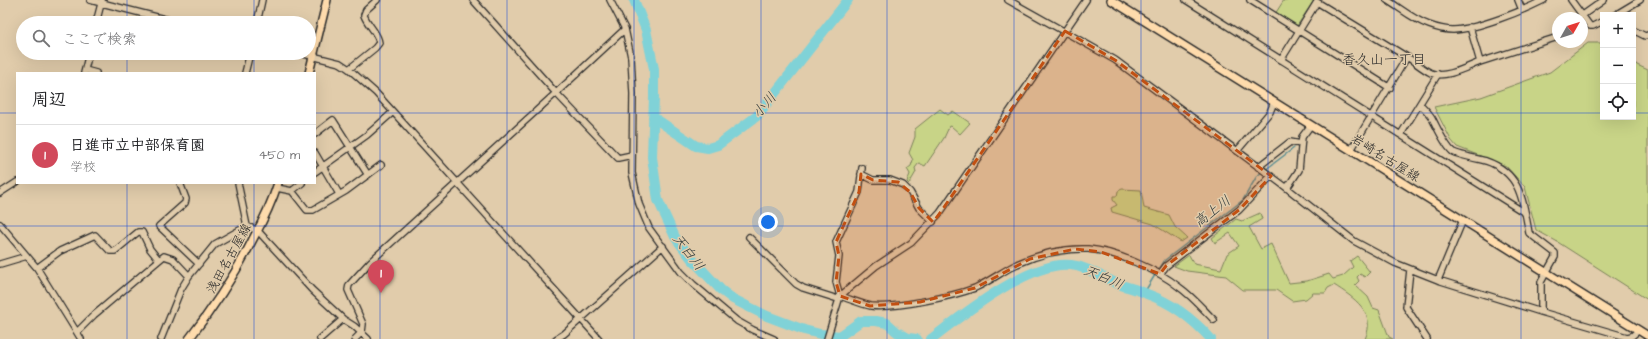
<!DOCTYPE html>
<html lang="ja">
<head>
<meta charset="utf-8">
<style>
  body { margin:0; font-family:"Architects Daughter","Klee One",sans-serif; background:#f2f2f2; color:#202124 }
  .controls { position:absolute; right:12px; top:12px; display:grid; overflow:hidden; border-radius:0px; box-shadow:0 4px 16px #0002 }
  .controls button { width:36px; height:36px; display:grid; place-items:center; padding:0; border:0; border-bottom:1px solid #e0e0e0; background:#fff; color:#202124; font:20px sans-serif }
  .compass { position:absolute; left:1552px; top:12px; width:36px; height:36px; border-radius:50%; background:#fff; box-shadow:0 4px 16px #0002; rotate:51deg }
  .you { position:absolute; left:768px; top:222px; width:14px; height:14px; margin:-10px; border:3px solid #fff; border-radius:50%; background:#1a73e8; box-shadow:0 0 0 6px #1a73e833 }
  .badge { display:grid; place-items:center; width:26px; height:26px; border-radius:50%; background:#d1495b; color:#fff; font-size:13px; font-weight:700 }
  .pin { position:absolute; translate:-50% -33px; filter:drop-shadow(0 1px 2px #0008) }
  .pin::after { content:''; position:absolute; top:21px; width:14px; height:12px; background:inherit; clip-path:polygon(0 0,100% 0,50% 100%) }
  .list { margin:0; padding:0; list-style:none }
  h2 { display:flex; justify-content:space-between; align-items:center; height:52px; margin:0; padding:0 16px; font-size:17px }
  h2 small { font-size:13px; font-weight:400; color:#757577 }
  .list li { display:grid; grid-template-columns:26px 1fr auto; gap:12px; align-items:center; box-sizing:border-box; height:60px; padding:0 16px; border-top:1px solid #e0e0e0 }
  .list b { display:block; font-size:15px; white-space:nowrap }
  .list p { margin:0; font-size:13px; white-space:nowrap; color:#757577 }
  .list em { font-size:13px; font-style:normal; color:#757577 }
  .icon { flex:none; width:22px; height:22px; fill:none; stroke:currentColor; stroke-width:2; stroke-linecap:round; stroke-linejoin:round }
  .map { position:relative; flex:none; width:1648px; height:339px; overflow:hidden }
  .search { position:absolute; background:#fff; box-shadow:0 4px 16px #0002; left:16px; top:16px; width:300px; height:44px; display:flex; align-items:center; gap:10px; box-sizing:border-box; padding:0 14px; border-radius:22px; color:#757577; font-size:15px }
  .panel { position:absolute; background:#fff; box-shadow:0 4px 16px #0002; left:16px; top:72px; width:300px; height:112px; border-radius:0px }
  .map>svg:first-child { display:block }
</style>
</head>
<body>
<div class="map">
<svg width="1648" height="339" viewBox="0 0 1648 339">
  <rect width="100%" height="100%" fill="#e1ccab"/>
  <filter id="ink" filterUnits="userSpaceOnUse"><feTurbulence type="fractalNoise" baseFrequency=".025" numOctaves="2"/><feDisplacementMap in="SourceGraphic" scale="8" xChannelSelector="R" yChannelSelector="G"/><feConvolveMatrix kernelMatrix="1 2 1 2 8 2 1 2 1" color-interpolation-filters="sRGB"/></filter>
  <g filter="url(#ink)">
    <!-- green -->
    <path fill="#c8d487" stroke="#7a8059" d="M1284 0H1314L1297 26 1275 14Z
      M1588 43H1603V117H1633V60L1637 65 1648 70V300L1556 241 1536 230 1525 187 1506 166 1457 147 1451 140 1434 107 1481 97 1550 72Z
      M940 109 948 115 953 111 970 123 960 134 951 126 949 127 944 138 925 166 919 163 915 168 916 172 909 184 907 182 910 174 907 169 911 166 913 160 909 153 915 137V129Z
      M1122 189 1141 190 1144 208 1169 215 1175 227 1187 238 1181 242 1153 224 1112 212 1111 208 1117 205 1113 200V196H1117L1118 191Z
      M1260 213 1262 219 1249 227 1261 249 1271 244 1289 283 1307 281 1329 274 1333 279 1343 276 1353 267 1350 261 1357 256 1370 272 1365 277 1360 274 1357 277 1359 281 1355 285 1368 297 1373 308 1379 310 1389 337 1393 339H1365C1377 312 1354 298 1334 285L1328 288 1325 293H1313L1306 299 1292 301 1276 290H1243L1226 276 1187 271 1174 266 1189 255 1194 264 1221 269 1227 254 1239 246 1230 233 1215 243 1212 238 1236 219 1242 221Z"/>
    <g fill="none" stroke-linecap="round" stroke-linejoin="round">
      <!-- stream -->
      <path stroke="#5e8f92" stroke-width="1.5" d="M1265 170 1294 148
        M1158 271 1165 260 1243 200 1257 176 1262 172
        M1144 293 1155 275"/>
      <!-- river -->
      <path stroke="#80d2d7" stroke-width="10" d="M634 0 646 30 654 69V97L652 157 658 200 675 237 691 258 721 290 733 299 767 316 804 330 820 334 840 336 861 321H876L887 323 897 332 908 338 917 339
        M653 117 696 146 708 148 718 145 757 116 848 0
        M931 339C962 315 1031 260 1071 265 1089 267 1104 279 1121 285 1130 288 1139 290 1147 294 1172 303 1194 320 1211 339"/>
      <!-- minor casing -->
      <g stroke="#2b2b2b" stroke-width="8">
        <path id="minor" d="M90 0 180 23
          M473 0 556 93 618 158 632 155
          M610 0 625 29 631 57 633 94 632 173 639 204 649 228 681 272 693 284 737 321 753 330 774 339
          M1008 0 1115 60 1287 188 1354 241 1395 263 1438 280 1541 312 1627 337 1632 336 1639 330
          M1186 0 1525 213
          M1250 0 1390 88
          M1387 0C1400 8 1414 20 1429 25 1437 28 1445 30 1453 30 1478 29 1522 11 1544 0
          M1518 0 1522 10
          M1571 0 1590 26H1593L1603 21
          M1615 15 1640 0
          M1580 17 1604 0
          M96 23 102 0
          M257 23 262 0
          M1633 30 1645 36 1648 35
          M300 53 340 63 349 69 376 93 599 339
          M1281 60 1317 2 1407 57
          M1480 62 1558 37
          M349 69 375 48 379 43C378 32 367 25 364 15L366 10 377 0
          M85 70 96 73
          M84 73 89 53
          M245 73 250 53
          M1420 104C1424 108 1429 113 1432 118 1437 127 1445 146 1453 152 1459 155 1478 159 1486 161 1521 173 1523 201 1529 233L1555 253V257L1541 282V312
          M315 134 333 120 368 175
          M1401 134 1438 74
          M1351 150 1407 57C1415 62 1423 69 1431 73 1445 79 1467 67 1480 62L1470 27
          M1237 151 1270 112 1274 102
          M315 153 339 194
          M1258 167 1290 142 1301 144
          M862 168 859 192 836 242 839 256 836 282 840 296C850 299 861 304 871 306 894 309 954 296 975 288 990 281 1003 271 1017 264 1039 254 1064 248 1088 249 1115 251 1158 270 1179 287 1192 296 1203 309 1214 320
          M315 172 367 135 393 112
          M861 174 873 180H890L903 185 910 192 919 208 933 222
          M180 183 186 199 185 203 159 226 199 264
          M277 188 292 191 307 210H313L346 191 381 165
          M1287 188 1299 170 1302 137 1311 125
          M292 191 302 183
          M0 193 17 182
          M0 224 37 268 81 339
          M247 226 258 231 312 290 343 319 354 326 368 339
          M749 237 796 284 803 288 838 299
          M0 264 27 256
          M37 268 60 251 95 235 110 251H115L138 232H142L150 249 159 260
          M1410 270 1406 307 1427 339
          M1160 274 1166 266 1239 210 1271 176
          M1438 280 1463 220
          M77 332 94 315 164 256 173 259 189 276
          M161 339 181 289 189 276 215 244 247 226 238 183
          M320 339 343 319
          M355 339 362 332 363 324 348 290 349 285 370 262 556 93 625 29
          M556 339 564 334 663 246
          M827 339 840 296 876 266 911 243 940 213 1086 0"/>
      </g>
      <!-- major casing -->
      <g stroke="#2b2b2b" stroke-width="10">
        <path id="major" d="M1111 0 1648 336
          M309 73 327 0
          M189 339C214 307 235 275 253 239 263 221 272 202 278 183"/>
      </g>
      <!-- minor -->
      <use href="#minor" stroke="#e1ccab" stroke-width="5.5"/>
      <!-- major -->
      <use href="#major" stroke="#fedbac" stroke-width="7"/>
    </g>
  </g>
  <!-- marked area -->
  <path fill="#c25012" fill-opacity="0.2" stroke="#c25012" stroke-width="3" stroke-dasharray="8 5" stroke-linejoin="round" d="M1065 31 1115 60 1271 176 1239 210 1166 266 1160 274 1101 252 1075 249 1030 259 975 288 920 302 870 306 840 296 836 282 839 256 836 242 859 192 861 174 873 180 898 182 910 192 919 208 933 222 940 213Z"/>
  <!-- grid -->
  <path fill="none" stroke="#1d4ed8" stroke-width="1" stroke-opacity="0.55" d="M127 0V23M254 0V23M380 0V339M507 0V339M634 0V339M761 0V339M887 0V339M1014 0V339M1141 0V339M1268 0V339M1394 0V339M1521 0V339M127 53V73M254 53V73M0 113H17M315 113H1603M1633 113H1648M127 183V339M254 183V339M0 226H1648"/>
  <g text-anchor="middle" stroke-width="3" stroke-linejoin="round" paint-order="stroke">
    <!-- street labels -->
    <g font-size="13" fill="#2b2b2b" stroke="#e1ccab">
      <text transform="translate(1386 157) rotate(32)" y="5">岩崎名古屋線</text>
      <text transform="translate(228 258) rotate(-61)" y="5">浅田名古屋線</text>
    </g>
    <!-- neighbourhood labels -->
    <g font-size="14" fill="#2b2b2b" stroke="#e1ccab">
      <text x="1384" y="64">香久山一丁目</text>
    </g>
    <!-- water labels -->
    <g font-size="14" font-style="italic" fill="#343c3c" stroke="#e1ccab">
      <text transform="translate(764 105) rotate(-49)" y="5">小川</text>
      <text transform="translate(1212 211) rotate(-38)" y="5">高上川</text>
      <text transform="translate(689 252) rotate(52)" y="5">天白川</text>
      <text transform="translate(1104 277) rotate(23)" y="5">天白川</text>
    </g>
  </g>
</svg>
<div class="controls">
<button>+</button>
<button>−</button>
<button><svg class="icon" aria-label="locate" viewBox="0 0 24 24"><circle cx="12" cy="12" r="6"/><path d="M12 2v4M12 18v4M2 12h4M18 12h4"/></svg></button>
</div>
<svg class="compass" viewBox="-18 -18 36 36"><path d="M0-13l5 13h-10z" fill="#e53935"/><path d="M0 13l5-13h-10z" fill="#757577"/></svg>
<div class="you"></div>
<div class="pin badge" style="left:381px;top:293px">1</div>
<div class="search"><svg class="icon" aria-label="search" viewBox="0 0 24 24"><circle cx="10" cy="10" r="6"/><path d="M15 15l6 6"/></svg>ここで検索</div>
<section class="panel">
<h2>周辺<small></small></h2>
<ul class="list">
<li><span class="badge">1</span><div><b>日進市立中部保育園</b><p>学校</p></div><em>450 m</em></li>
</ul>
</section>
</div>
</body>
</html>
